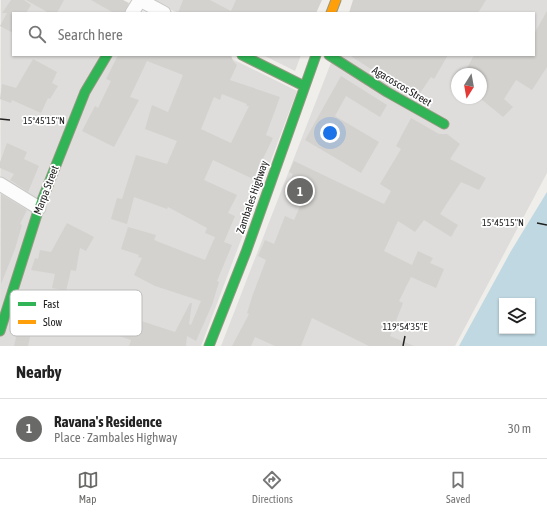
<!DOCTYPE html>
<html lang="en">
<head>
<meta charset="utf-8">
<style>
  body { margin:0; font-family:"Asap Condensed",sans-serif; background:#f2f2f2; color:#222 }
  .controls { position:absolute; right:12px; bottom:12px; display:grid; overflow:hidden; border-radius:0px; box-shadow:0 1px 3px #0004 }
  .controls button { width:36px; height:36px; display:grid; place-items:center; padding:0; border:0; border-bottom:1px solid #e0e0e0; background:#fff; color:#222; font:20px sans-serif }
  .compass { position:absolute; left:451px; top:68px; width:36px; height:36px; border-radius:50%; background:#fff; box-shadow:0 1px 3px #0004; rotate:191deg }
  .you { position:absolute; left:330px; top:133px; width:14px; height:14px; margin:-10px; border:3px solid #fff; border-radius:50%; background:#1a73e8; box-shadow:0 0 0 6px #1a73e833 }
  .badge { display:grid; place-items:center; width:26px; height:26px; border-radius:50%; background:#696967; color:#fff; font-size:13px; font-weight:700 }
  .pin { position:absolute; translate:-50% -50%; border:2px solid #fff; box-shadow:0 1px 4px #0006 }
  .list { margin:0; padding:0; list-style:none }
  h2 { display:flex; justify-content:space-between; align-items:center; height:52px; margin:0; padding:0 16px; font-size:17px }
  h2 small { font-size:13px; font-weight:400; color:#767676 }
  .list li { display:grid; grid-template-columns:26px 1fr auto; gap:12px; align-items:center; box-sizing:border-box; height:60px; padding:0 16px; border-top:1px solid #e0e0e0 }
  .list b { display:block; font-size:15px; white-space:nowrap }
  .list p { margin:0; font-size:13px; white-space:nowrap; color:#767676 }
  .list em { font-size:13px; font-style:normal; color:#767676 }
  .icon { flex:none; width:22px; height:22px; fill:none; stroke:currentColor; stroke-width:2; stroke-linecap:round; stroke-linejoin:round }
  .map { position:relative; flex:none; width:547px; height:346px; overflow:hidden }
  .search { position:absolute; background:#fff; box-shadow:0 1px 3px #0004; left:12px; right:12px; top:12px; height:44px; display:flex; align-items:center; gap:10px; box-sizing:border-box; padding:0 14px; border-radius:0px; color:#767676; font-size:15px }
  .sheet { height:112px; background:#fff }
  nav { display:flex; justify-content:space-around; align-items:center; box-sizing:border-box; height:56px; border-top:1px solid #e0e0e0; background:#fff; font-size:11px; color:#767676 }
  nav a { display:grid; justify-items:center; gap:2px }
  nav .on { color:#696967 }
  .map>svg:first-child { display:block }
</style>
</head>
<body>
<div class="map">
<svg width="547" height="346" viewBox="0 0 547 346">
  <rect width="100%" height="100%" fill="#efeeea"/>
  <!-- residential -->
  <path fill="#dedddb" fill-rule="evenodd" d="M1 0H114L140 13H13V55H224L297 91 201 346H0Z
    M151 0H321L316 13H178Z
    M355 0H547V173L455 346H221L334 55H534V13H350ZM457 74H481V98H457Z
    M263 55H301L295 71Z"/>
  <!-- water -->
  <path fill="#bfd8e1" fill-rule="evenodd" d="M547 192V346H459L511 251ZM502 301H532V331H502Z"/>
  <!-- building -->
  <path fill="#d4d2cf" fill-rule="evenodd" d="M11 0H24L31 5 26 13H13V33L0 26 7 13H2Z
    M26 0H64L57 13H49Z
    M91 0H123L129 3 124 13H114Z
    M183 0H210L231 11 236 0H322L316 13H178Z
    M353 0H486L478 13H349Z
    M547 11V67L532 90 516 80 504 99 513 107 503 117 481 99V74H474L466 70 474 55H534V34Z
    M118 55H231L233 61 237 65 230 80 280 97 266 135 273 138 253 179 213 160 204 180 237 195 228 213 235 216 224 242 232 245 217 281 219 282 212 305 196 341 187 336 186 346H129L131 340 113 334 120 314 175 332 190 303H192L189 324 191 325 201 301 155 286 134 275 142 258 138 257 139 255 121 249 128 227 156 235 154 240 205 260 215 237 205 233 207 228 168 207 167 209 134 197 127 224 111 219 117 198 122 199 136 155 167 164 177 141 145 129 152 105 168 112 183 75 147 61 130 97 139 100 114 147 82 131 95 106 98 108 111 81 106 79ZM222 94 247 104 246 106H249L231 143 201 129 214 97 220 100Z
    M353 55H448L434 79 431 77 418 96 400 85 399 86 393 83 352 57Z
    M33 59 57 72 52 83 58 86 50 99 48 98 41 113 12 100 11 103 0 99 2 84 16 88Z
    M341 76 387 105 380 117 346 96 335 116 379 142 361 173 305 140Z
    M411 118 439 134H447L460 144 450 159 486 178 479 190 461 182 440 214 458 225 451 237 424 220 415 232 398 221 384 251 412 265 418 251 433 258 430 263 444 269 436 288 411 277 399 301 403 303 390 336 414 346H369L312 318 301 346H275L255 337 251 346H232L249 314 247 313 253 294 266 260 258 256 265 240 274 244 285 216 294 220 302 202 285 193 293 174 289 172 294 161 384 204 391 191 380 184 401 149 396 146Z
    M7 143 27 152 24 159 39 166 28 192 10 180 14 174 0 168V162Z
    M1 194 27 210 20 224 22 225 15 249 1 284Z
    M67 223 94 237 86 251 80 248 76 271 71 270 66 291 52 288 55 274 31 270 35 258 38 259 40 250 51 252Z
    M21 316 34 319 28 346H14Z"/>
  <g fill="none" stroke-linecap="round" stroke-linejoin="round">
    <!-- street casing -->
    <g stroke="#c8c8c6" stroke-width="15">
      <path id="street" d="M132 13 140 0 164 13
        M0 184 39 208"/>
    </g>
    <!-- fast casing -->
    <g stroke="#969982" stroke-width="11">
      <path id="fast" d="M242 55 304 86
        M329 55 387 92 444 124
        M0 331 39 208 85 92 107 55
        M209 346 246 252 316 55"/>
    </g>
    <!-- slow casing -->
    <g stroke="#969982" stroke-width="11">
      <path id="slow" d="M331 13 336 0"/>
    </g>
    <!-- street -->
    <use href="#street" stroke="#fdfcfc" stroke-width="13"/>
    <!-- fast -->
    <use href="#fast" stroke="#30b455" stroke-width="9"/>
    <!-- slow -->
    <use href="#slow" stroke="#ff9f0a" stroke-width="9"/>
  </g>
  <!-- ticks -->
  <path fill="none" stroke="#212121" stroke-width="1.5" d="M0 119 10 120M537 223 547 225M403 346 405 336"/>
  <g text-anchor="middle" stroke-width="3.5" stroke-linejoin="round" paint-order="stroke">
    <!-- street labels -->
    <g font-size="11" fill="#212121" stroke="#fff">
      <text transform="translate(402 86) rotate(31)" y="4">Agacoscos Street</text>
      <text transform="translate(46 190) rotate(-69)" y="4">Marpa Street</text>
      <text transform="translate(252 197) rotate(-71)" y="4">Zambales Highway</text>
    </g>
  </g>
  <!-- legend -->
  <rect x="10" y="290" width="132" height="46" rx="6" fill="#fff" stroke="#bcbcbc" stroke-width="1"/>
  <rect x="18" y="302" width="18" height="4" fill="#30b455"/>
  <rect x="18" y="320" width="18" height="4" fill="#ff9f0a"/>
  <g font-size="11" fill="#212121">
    <text x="43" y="308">Fast</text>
    <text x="43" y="326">Slow</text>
  </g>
  <g font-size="10" text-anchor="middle" fill="#212121" stroke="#fff" stroke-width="3.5" stroke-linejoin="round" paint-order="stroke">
    <text x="44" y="124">15°45'15"N</text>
    <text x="503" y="226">15°45'15"N</text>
    <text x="405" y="330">119°54'35"E</text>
  </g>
</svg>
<div class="controls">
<button><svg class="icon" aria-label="layers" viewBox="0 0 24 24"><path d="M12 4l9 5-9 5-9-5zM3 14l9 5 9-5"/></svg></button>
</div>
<svg class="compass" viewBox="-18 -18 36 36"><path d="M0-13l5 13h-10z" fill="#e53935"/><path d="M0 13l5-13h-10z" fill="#767676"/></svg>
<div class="you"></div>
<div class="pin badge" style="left:300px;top:191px">1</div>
<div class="search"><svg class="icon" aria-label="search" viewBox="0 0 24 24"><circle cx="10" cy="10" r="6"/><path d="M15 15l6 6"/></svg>Search here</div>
</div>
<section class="sheet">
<h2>Nearby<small></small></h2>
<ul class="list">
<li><span class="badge">1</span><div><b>Ravana's Residence</b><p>Place · Zambales Highway</p></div><em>30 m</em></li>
</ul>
</section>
<nav>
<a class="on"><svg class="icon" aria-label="map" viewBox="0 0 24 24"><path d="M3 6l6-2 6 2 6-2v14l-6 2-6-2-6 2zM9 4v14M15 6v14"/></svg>Map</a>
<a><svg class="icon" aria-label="directions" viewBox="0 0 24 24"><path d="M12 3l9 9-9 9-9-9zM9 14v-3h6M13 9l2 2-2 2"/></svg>Directions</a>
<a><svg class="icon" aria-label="saved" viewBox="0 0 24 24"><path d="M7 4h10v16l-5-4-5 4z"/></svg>Saved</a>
</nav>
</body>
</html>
